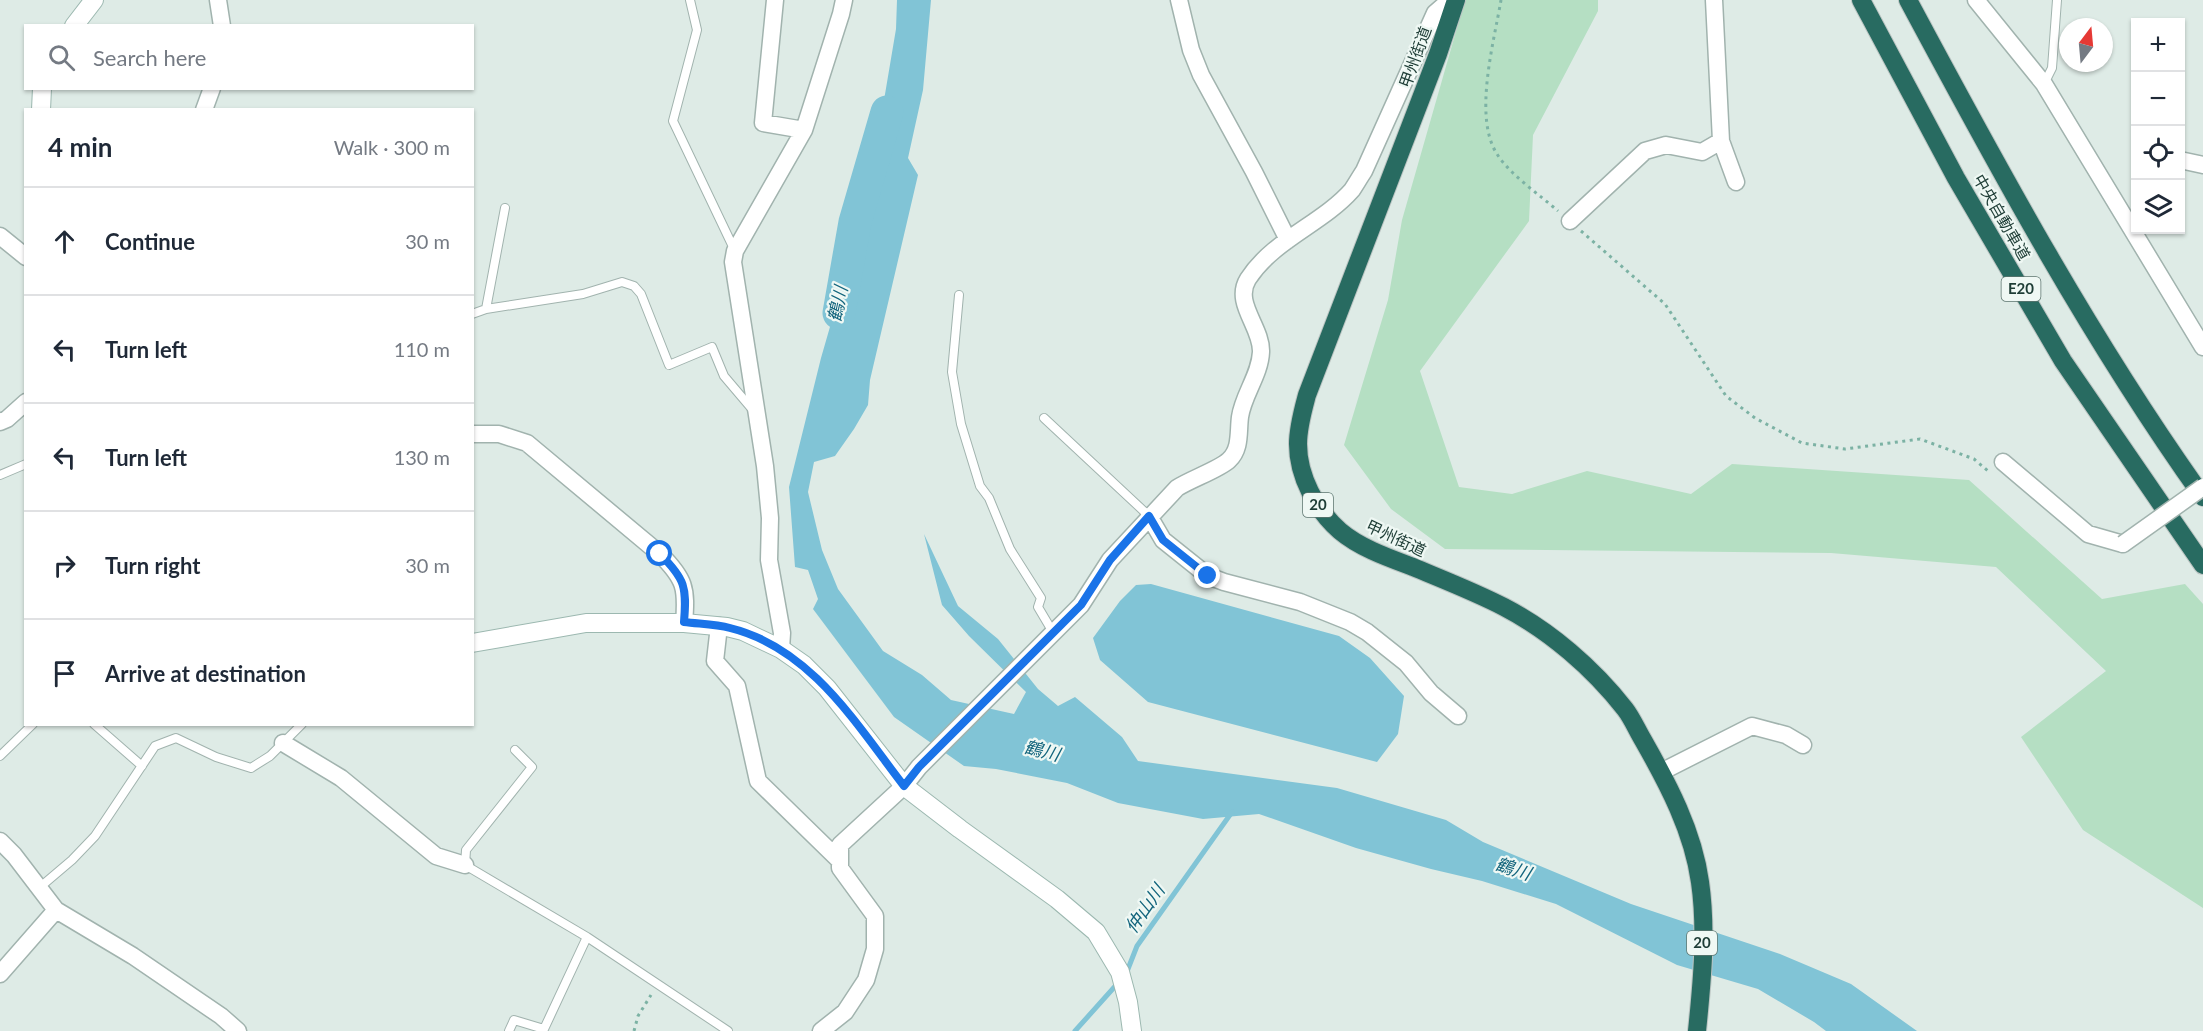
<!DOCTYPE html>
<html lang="en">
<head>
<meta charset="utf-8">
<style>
  body { margin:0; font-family:Lato,"Noto Sans JP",sans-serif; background:#f6f6f7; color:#1f2937 }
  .controls { position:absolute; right:18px; top:18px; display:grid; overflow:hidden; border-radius:0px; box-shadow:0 2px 4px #0004 }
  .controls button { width:54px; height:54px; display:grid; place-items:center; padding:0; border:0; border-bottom:2px solid #e0e1e3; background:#fff; color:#1f2937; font:30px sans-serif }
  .compass { position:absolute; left:2059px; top:18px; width:54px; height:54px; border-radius:50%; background:#fff; box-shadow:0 2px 4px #0004; rotate:16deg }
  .stop { position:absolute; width:18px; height:18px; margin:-14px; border:4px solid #1a73e8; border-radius:50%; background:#fff }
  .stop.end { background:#1a73e8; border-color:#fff; box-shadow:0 2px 6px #0008 }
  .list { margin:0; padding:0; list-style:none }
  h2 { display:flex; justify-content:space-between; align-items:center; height:78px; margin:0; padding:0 24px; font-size:26px }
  h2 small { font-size:20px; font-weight:400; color:#747a83 }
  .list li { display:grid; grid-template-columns:39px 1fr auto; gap:18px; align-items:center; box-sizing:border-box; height:108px; padding:0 24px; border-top:2px solid #e0e1e3 }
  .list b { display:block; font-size:22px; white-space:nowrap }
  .list em { font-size:20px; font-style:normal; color:#747a83 }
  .icon { flex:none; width:33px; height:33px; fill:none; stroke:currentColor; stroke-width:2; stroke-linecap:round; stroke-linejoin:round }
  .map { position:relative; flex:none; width:2203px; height:1031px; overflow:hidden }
  .search { position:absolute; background:#fff; box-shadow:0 2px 4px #0004; left:24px; top:24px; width:450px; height:66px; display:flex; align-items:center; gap:15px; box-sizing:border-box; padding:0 21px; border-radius:0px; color:#747a83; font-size:22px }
  .panel { position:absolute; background:#fff; box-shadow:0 2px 4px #0004; left:24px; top:108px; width:450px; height:618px; border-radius:0px }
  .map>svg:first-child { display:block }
</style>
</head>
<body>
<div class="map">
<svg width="2203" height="1031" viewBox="0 0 2203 1031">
  <rect width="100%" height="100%" fill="#deebe6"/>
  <!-- green -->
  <path fill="#b5dfc3" d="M1465 0H1598V11L1533 135 1529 221 1420 371 1459 487 1512 494 1587 471 1691 494 1732 464 1969 480 2102 599 2185 584 2203 604V908L2083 830 2021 737 2106 671 1996 567 1831 553 1445 549 1391 509 1344 445 1388 300 1402 220Z"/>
  <!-- water -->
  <path fill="#81c4d6" d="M897 0H931L923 90 908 158 918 175 870 380 868 405 854 429 835 456 814 462 808 492 822 550 838 589 883 651 922 675 951 700 1014 714 1026 692 969 636 942 605 924 534 958 606 998 639 1038 689 1058 706 1075 697 1122 737 1138 761 1337 788 1446 820 1483 842 1631 904 1780 954 1851 984 1917 1031H1826L1814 1022 1758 989 1677 965 1556 904 1482 881 1431 869 1356 848 1259 814 1203 819 1118 803 1067 783 996 769 964 766 894 717 813 609 818 599 808 570 795 567 789 487 821 358 868 195 896 29Z
    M1151 584 1339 636 1370 658 1404 696 1398 734 1377 762 1148 702 1100 660 1093 638 1120 601 1136 585Z"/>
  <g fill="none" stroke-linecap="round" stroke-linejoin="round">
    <!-- stream -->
    <path stroke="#81c4d6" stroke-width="5" d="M1126 974 1137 946 1232 812
      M1075 1031 1118 983"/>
    <!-- river -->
    <path stroke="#81c4d6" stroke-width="33" d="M839 313 855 222 887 112"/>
    <!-- lane casing -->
    <g stroke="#a1b3ae" stroke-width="10">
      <path id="lane" d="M690 0 697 30 673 121 735 251
        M2044 84 2052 68 2057 0
        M959 295 952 372 961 424 980 486 989 498 1010 549 1041 598 1038 607 1054 634
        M486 309 505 208
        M472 314 486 309 583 294 622 282 634 286 641 294 669 365 712 347 724 376 752 409
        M1044 418 1149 516
        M0 475 26 464
        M94 724 142 766
        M515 750 532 767 466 850 465 865 587 937 728 1031
        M0 756 33 724
        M39 888 72 860 95 836 155 746 176 738 216 757 251 768 270 756 302 724
        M509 1031 514 1020 544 1029 587 937"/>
    </g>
    <!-- street casing -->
    <g stroke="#a1b3ae" stroke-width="19">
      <path id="street" d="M218 0 222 26
        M775 0 763 123 804 130
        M1179 0 1191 50 1201 75 1254 172 1288 240
        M1714 0 1721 141 1736 182
        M1976 0 2044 84 2203 347
        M204 110 212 88
        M2180 160 2203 165
        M1570 221 1645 151 1666 145 1702 152 1721 141
        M0 236 26 257
        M0 422 7 419 26 402
        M472 434H499L527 443 660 554C685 579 687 588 684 623
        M2003 462 2088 534 2123 544
        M1149 516 1163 540 1208 576 1224 582 1300 602 1350 622 1367 632 1406 663 1431 693 1458 716
        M719 626 715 661 737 686 758 781 840 861
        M781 649 782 633 769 560 770 518 765 466 733 262 735 251 804 130 841 14 844 0
        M283 743 341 778 436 856 465 865
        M1661 772 1752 726 1786 735 1803 745
        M0 841 14 855 56 910 133 956 221 1016 238 1031
        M0 974 56 910
        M821 1031 845 1012 866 980 875 949V916L840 868V845L904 786 919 767 1081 605 1110 560 1177 488C1191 479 1220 469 1229 460 1241 449 1238 432 1240 417 1243 395 1260 375 1261 352 1262 327 1233 303 1248 279 1273 240 1322 224 1352 190 1356 184 1360 177 1364 171L1435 13 1450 0"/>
    </g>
    <!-- secondary casing -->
    <g stroke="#9cb8b0" stroke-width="20">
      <path id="secondary" d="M74 26 94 0
        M41 110 42 88
        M472 643 586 623H684L727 627 743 631 781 649 804 665 827 688 904 786 960 829 1057 899 1096 932 1120 972 1128 1002 1132 1031"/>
    </g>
    <!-- highway casing -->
    <g stroke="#bcc5c3" stroke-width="20">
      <path id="highway" d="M1456 0 1438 54 1307 395C1303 410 1298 427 1298 444 1298 476 1316 510 1340 531 1360 548 1389 558 1413 567 1444 580 1475 592 1504 607 1550 631 1593 668 1625 709 1632 718 1637 730 1643 740 1668 784 1693 831 1700 882 1707 930 1702 983 1697 1031
        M1861 0 1956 178 2063 361 2203 565
        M1908 0C1999 170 2091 340 2203 497"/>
    </g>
    <!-- path -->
    <path stroke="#7cb2a4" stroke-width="3" stroke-dasharray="3 4.5" stroke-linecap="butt" d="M1501 0C1494 42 1473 117 1497 154 1510 175 1540 195 1558 211
      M1581 231 1665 304 1726 396 1755 418 1802 443 1845 449 1920 439 1974 459 1988 471
      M634 1031 638 1016 651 995"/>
    <!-- lane -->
    <use href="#lane" stroke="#fff" stroke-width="8"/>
    <!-- street -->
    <use href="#street" stroke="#fff" stroke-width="16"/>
    <!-- secondary -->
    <use href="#secondary" stroke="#fff" stroke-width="18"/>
    <!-- highway -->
    <use href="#highway" stroke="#286b61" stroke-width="18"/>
    <!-- street-bridge casing -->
    <g stroke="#a1b3ae" stroke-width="19" stroke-linecap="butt">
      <path id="street-bridge" d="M2123 544 2203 487"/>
    </g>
    <!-- street-bridge -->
    <use href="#street-bridge" stroke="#fff" stroke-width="16"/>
  </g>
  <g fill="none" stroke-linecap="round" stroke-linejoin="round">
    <!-- route -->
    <path stroke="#1a73e8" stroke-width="8" d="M660 554C685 579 687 587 684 622 699 624 715 624 730 628 811 648 856 724 904 786L919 767 1081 605 1110 560 1149 516 1163 540 1208 576"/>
  </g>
  <g text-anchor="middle" stroke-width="4.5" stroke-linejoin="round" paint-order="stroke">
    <!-- shield labels -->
    <g fill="#eff8f4" stroke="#5d756f" stroke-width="1.5">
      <rect x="2001.5" y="277" width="39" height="24" rx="4.5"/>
      <rect x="1303" y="493" width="30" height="24" rx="4.5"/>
      <rect x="1687" y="931" width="30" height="24" rx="4.5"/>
    </g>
    <g font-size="15" font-weight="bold" fill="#1e3d36">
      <text x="2021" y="294">E20</text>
      <text x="1318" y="510">20</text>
      <text x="1702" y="948">20</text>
    </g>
    <!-- street labels -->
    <g font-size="16" fill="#1e3d36" stroke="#eff8f4">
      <text transform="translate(1415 57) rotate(-70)" y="6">甲州街道</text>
      <text transform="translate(2002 217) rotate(60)" y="6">中央自動車道</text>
      <text transform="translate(1396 538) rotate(25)" y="6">甲州街道</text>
    </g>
    <!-- water labels -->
    <g font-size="18" font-style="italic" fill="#13657d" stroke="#eff8f4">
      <text transform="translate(838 304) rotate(-78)" y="6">鶴川</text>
      <text transform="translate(1042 751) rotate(14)" y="6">鶴川</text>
      <text transform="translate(1513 869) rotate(18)" y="6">鶴川</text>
      <text transform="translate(1145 909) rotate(-55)" y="6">仲山川</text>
    </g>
  </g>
</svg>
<div class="controls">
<button>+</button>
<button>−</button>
<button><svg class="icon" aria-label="locate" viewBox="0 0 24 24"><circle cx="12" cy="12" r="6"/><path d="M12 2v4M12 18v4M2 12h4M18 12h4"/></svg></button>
<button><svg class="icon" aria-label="layers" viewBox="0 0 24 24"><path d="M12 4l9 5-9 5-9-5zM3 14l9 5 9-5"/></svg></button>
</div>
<svg class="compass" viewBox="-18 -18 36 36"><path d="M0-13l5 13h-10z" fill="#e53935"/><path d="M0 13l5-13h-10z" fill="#747a83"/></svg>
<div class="stop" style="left:660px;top:554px"></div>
<div class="stop end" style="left:1208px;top:576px"></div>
<div class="search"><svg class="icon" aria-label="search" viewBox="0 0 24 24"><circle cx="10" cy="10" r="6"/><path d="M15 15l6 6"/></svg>Search here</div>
<section class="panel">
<h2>4 min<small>Walk · 300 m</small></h2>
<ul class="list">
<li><svg class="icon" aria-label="ahead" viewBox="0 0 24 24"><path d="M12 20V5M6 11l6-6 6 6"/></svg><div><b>Continue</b></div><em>30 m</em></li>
<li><svg class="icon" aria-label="left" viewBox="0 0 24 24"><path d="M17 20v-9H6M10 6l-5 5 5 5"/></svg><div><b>Turn left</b></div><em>110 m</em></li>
<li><svg class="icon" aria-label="left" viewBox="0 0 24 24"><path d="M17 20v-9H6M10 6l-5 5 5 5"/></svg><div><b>Turn left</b></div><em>130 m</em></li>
<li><svg class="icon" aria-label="right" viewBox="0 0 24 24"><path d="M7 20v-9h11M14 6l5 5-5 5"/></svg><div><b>Turn right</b></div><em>30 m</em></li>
<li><svg class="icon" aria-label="arrive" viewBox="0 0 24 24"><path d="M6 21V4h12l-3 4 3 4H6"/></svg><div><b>Arrive at destination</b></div></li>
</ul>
</section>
</div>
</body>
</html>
